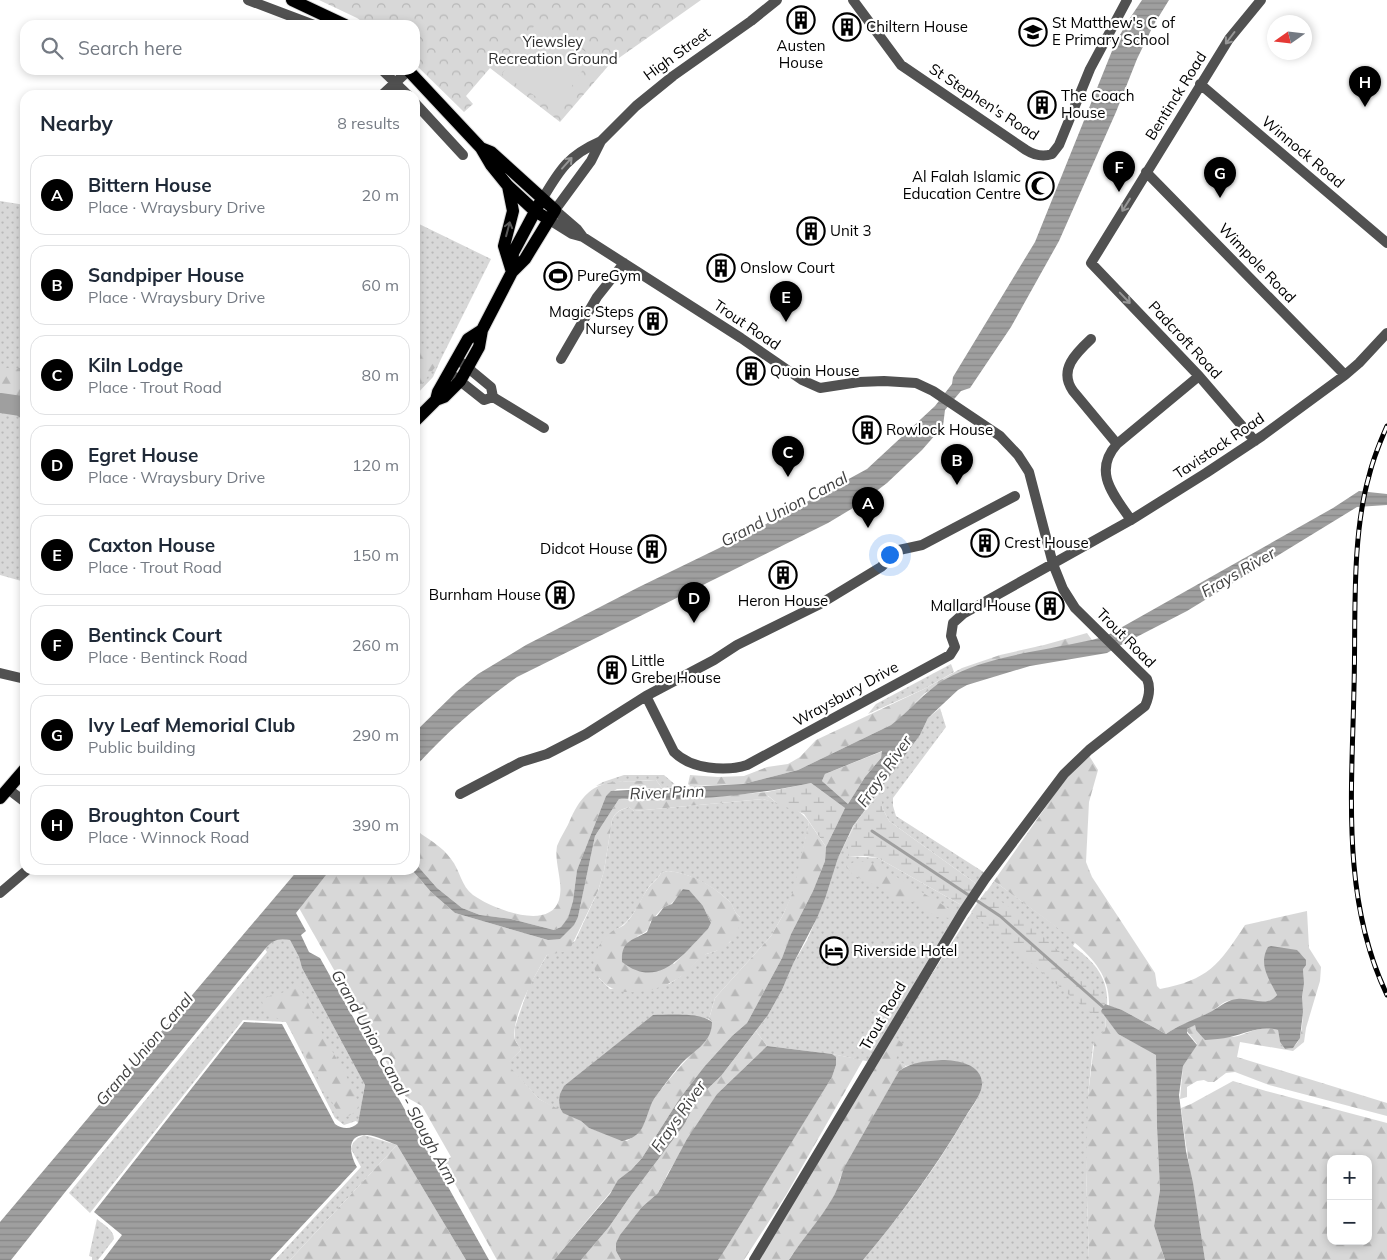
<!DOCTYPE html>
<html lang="en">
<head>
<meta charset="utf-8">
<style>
  body { margin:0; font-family:Mulish,sans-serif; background:#f2f2f3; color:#1f2937 }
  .controls { position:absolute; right:15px; bottom:15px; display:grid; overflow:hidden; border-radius:10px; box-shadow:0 2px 8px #0003 }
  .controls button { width:45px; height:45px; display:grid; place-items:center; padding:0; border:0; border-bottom:1px solid #e0e1e3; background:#fff; color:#1f2937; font:25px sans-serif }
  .compass { position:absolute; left:1267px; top:15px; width:45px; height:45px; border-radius:50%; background:#fff; box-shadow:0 2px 8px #0003; rotate:256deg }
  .you { position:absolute; left:889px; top:554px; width:18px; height:18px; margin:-12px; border:4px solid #fff; border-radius:50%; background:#1a73e8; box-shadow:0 0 0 8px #1a73e833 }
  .badge { display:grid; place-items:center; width:32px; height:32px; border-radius:50%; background:#000; color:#fff; font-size:16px; font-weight:700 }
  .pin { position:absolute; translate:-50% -41px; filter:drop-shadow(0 1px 2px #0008) }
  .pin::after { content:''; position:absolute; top:26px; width:18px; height:15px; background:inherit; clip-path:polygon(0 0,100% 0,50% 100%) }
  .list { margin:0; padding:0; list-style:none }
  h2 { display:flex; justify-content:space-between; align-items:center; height:65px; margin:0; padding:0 20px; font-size:21px }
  h2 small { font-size:16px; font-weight:400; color:#747a83 }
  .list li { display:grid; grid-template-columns:32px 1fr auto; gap:15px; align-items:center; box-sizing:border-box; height:80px; margin:0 10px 10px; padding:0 10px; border:1px solid #e0e1e3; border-radius:15px }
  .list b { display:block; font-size:19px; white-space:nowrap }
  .list p { margin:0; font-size:16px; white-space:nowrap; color:#747a83 }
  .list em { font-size:16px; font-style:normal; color:#747a83 }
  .icon { flex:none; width:28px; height:28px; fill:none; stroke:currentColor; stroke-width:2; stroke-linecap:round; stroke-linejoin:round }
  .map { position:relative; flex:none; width:1387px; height:1260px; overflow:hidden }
  .search { position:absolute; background:#fff; box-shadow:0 2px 8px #0003; left:20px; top:20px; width:400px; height:55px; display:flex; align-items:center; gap:12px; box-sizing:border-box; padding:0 18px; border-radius:15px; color:#747a83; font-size:19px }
  .panel { position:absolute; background:#fff; box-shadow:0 2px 8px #0003; left:20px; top:90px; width:400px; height:785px; border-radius:15px }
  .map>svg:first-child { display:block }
</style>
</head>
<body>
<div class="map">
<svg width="1387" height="1260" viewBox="0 0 1387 1260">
  <defs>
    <pattern id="grass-dots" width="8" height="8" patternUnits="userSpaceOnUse" patternTransform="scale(1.25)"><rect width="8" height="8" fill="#d8d8d8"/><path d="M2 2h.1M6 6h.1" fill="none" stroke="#b8b8b8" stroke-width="1.8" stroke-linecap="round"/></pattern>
    <pattern id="forest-firs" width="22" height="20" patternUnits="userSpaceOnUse" patternTransform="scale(1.25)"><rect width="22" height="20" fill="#d8d8d8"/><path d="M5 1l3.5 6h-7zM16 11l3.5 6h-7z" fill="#b8b8b8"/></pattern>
    <pattern id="wetland-marsh" width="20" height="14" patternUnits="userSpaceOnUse" patternTransform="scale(1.25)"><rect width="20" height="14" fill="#d8d8d8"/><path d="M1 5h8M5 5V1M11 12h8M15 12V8" fill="none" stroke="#b8b8b8"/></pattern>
    <pattern id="park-crowns" width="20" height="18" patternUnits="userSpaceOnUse" patternTransform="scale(1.25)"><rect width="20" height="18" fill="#d8d8d8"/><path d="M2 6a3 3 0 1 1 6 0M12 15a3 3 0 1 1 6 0" fill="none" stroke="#b8b8b8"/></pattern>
    <pattern id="water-rules" width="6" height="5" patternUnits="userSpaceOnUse" patternTransform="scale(1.25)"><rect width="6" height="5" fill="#9f9f9f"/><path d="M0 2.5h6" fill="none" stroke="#878787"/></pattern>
  </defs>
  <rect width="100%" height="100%" fill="#fff"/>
  <!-- grass -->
  <path fill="url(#grass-dots)" fill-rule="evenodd" d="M0 201 25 205V582L0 575Z
    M415 222 491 259 441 359 433 377 415 396Z
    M951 664 954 672 924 689 868 714 876 704Z
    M940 708 946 727 893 798V806L896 816 985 873 978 885 889 821 883 809 879 794 859 818 848 838V856L878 858 963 906 871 1062 832 1054 767 1046 756 1031 768 1015 782 990 793 964 807 940 825 899 838 858 858 817 920 735 928 718Z
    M624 775H664L678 787 662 788 656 780 617 782 596 786 603 782Z
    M763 799C780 804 800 807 809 822L795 889 783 915 771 936 715 998 709 1019 687 1015H653L560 1108 563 1113 539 1099 506 1064 521 1050 515 1040V1027L529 986 547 955 575 941 598 891 604 871 612 820C616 811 621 810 629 807L634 811ZM668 871C690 873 713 886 729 901 734 906 733 912 740 917L730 942 716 951 703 955 681 976 669 984 610 989 599 978 615 930C632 922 639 903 648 888 652 882 658 879 661 873Z
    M994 881 1076 941 1073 946C1094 961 1109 978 1107 1005L1105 1004 1101 1010 1106 1017 1105 1031 1093 1046 1088 1095 1089 1139 1086 1170 1089 1260H863C901 1215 936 1168 965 1118 971 1108 982 1095 981 1084 980 1052 926 1061 906 1066L895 1059 893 1035 967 919Z
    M280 938 290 940 299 957 302 968 365 1085 358 1123 356 1121 344 1125 335 1118 286 1022 243 1020 90 1213 69 1193 267 952 265 949 272 941Z
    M364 1135 397 1145 290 1260H275L361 1167 351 1149C353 1140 357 1139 364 1135Z
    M97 1219C104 1225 114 1230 114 1239L98 1260H92V1257L89 1256Z"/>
  <!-- forest -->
  <path fill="url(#forest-firs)" fill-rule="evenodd" d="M415 349 426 351 435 358 437 365 415 392Z
    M0 368H25V409L21 406 0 402Z
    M1087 633 1092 640 1073 645 1000 659 972 668 925 693 903 716 891 725 798 770 743 784 690 786 688 784 690 775 718 777 744 776 767 767 788 764 800 757 816 740 924 689 962 668 1000 655 1044 645Z
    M883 751 881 758 865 777 848 804 822 781 825 774Z
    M1088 754 1098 770 1089 802 1086 862 1092 877 1155 973 1157 986 1160 989C1208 980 1219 965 1245 925L1307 911 1309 948 1321 967 1320 981 1306 1028 1304 1042 1293 1051 1240 1042 1237 1057 1387 1103V1116L1269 1085 1235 1072 1226 1073 1214 1082H1208L1204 1080 1197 1081 1187 1087V1097L1180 1099 1183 1066 1197 1044 1186 1030 1195 1024 1196 1030C1206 1032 1217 1036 1228 1037 1245 1038 1256 1023 1278 1030L1280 1042 1285 1049C1307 1050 1302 1011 1302 997 1303 987 1304 979 1303 969L1272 985 1277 995C1266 1010 1243 996 1228 1001 1223 1002 1217 1008 1212 1011 1197 1020 1180 1024 1166 1034L1122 1010 1109 1006C1110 978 1095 960 1075 943V941L994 881 1066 778Z
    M656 780 662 788 617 789 606 796 577 870 573 901 568 919 561 927 554 930 511 919 480 915 462 908 437 888 415 863V830C427 838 443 847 451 859 460 870 461 886 473 895 491 908 549 932 559 900 564 882 554 864 557 846 561 836 567 828 571 818 592 773 615 784 656 780Z
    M767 792 768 796 778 804 763 799 634 811 629 807C620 810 616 811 612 820L604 871 598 891 569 951 547 955C536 973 510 1019 515 1040 516 1043 520 1047 521 1050L507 1064 539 1099 581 1121 589 1128 627 1141C653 1124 640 1119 653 1100 664 1085 676 1071 688 1058 697 1047 704 1034 712 1022L709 1019 715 998 771 936 783 915 793 892 809 822 826 847 825 861 813 891 791 934 782 958 747 1023 732 1036 704 1067 680 1098 642 1158 614 1188 554 1260H497L443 1162 451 1157 422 1106 406 1097 299 908 330 870H412L431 892 455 913 548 940 578 917 595 836 619 799 655 800 701 798Z
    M856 861 865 862 877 865 956 913 950 918 937 917 914 902 891 899 881 888 853 875 846 866Z
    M668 871C691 873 712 885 729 901 734 905 733 912 740 917 742 930 729 947 716 951 711 953 706 953 702 957 694 963 688 972 680 977 660 991 620 1001 602 981 596 975 592 966 594 957 596 948 606 935 614 930 617 928 622 927 624 925 635 915 640 899 649 887 653 882 658 879 661 873ZM676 899 703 906 711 923 708 929 674 964 637 936C644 934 650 930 650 922 657 916 661 906 670 905Z
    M294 983 297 984C309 1000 314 1018 323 1035 332 1052 355 1087 358 1104 359 1111 351 1115 346 1117L341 1116 336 1109 286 1022C275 1017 264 1015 262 1001 273 990 285 998 294 983Z
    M1106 1017 1118 1034 1156 1054 1157 1127 1160 1190 1154 1226 1165 1260H1089L1086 1170 1088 1095 1095 1037 1105 1031Z
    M756 1031 767 1046 717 1094 668 1173 658 1193 642 1207 616 1243V1251L621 1260H581L609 1227 629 1198 684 1125 698 1098 721 1076Z
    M893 1035 903 1044 896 1059 906 1066 899 1071 840 1178C837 1204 803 1237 789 1260H759Z
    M832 1054 863 1060 786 1195 744 1260H717L832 1077 836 1065V1058Z
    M1233 1081 1266 1091 1387 1123V1260H1205C1197 1209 1187 1159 1181 1108L1191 1104ZM1331 1159H1368V1241H1331Z
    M397 1145 466 1260H290Z"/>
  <!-- wetland -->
  <path fill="url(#wetland-marsh)" d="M811 783 845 808 826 847 804 814 778 804 766 794 767 792Z
    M880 793 883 809 889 821 978 885 963 906 878 858 866 856H848V838L859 818Z
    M986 891 1019 914 1061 953 1102 995 1105 1004 1101 1011 1094 1016 971 912Z"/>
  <!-- park -->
  <path fill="url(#park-crowns)" d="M319 0H701L609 65 560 122 490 68 466 96 473 104 464 112 415 64V25H367L357 18Z"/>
  <!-- pitch -->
  <path fill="#d8d8d8" d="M538 20 592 56 556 110 502 74Z"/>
  <!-- water -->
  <path fill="url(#water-rules)" fill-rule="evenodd" d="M1142 0H1169L1153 26 1137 59 1116 112 1059 241 1011 327 970 388 961 391 945 410 943 426 922 450 887 483 858 505 828 523 517 677C479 704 446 733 415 767V732L456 692 478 674 526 645 639 587 746 535 867 469 935 406 952 384 953 377 1035 242 1114 46 1126 24Z
    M1359 491 1387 494V505L1357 507 1187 611 1119 646 1108 635 1333 508Z
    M1103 637 1114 649 1107 653 1030 666 967 685 958 690 928 718 920 735 853 826 838 858 825 899 817 918 793 964 782 990 768 1015 721 1076 698 1098 684 1125 629 1198 609 1227 581 1260H554L610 1194 618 1180 631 1170 642 1158 680 1098 704 1067 732 1036 747 1023 782 958 791 934 813 891 825 861 826 847 845 808 811 783C760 794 710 799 657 800 644 801 632 798 619 799L595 836 578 917 574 925 560 939 548 940 455 913 431 892 412 870H415V863L437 888 462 908 480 915 511 919 554 930 561 927 568 918 573 901 577 870 606 796 611 791 743 784 798 770 891 725C910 711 924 692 944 680 991 653 1051 651 1103 637ZM882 751 881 758 865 777 848 804 822 781 825 774Z
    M298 870H330L296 913 306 931 301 935 309 952 320 958 489 1260H466L397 1145C388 1142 377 1136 367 1135 345 1134 350 1155 357 1167L270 1260H103L122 1235 94 1212 244 1022 282 1024 335 1124C342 1129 351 1130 358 1123L365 1085 302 968 299 957 290 940C278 938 273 940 265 949L66 1191 11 1260H0V1222Z
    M683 889 689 890 703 906 711 923 708 929C683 954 659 991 622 962 621 940 632 941 647 932L653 917 657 916 664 907 672 904Z
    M1271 946 1297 950 1306 960V965L1303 969 1304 983 1302 997 1303 1012 1300 1038 1293 1048 1285 1049 1280 1042 1278 1030C1261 1025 1246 1033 1230 1037 1222 1039 1213 1039 1205 1040L1196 1030 1195 1025 1187 1029V1033L1197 1045 1183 1066 1179 1095 1186 1151 1193 1183 1205 1260H1165L1154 1226 1160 1190 1157 1127 1156 1055 1118 1034 1101 1011 1105 1004 1122 1010 1166 1034C1180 1024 1197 1019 1212 1011 1221 1006 1227 1000 1237 999 1250 997 1267 1008 1277 995 1269 979 1258 964 1268 947Z
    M653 1015C667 1015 701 1012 712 1022 712 1043 694 1050 681 1064 674 1072 668 1080 662 1088 658 1094 653 1099 651 1105 644 1122 644 1137 622 1141L589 1128 581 1121 563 1113 560 1108 559 1100 560 1094 564 1086Z
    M767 1046 832 1054 836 1057V1065L832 1077 726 1248 718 1260H621L616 1251V1243L620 1235 642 1207 658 1193 687 1139 717 1094Z
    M942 1060C957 1060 983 1064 982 1085 981 1096 971 1107 966 1116 936 1167 901 1215 863 1260H789C802 1239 820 1220 832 1199 839 1188 840 1177 845 1166L899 1071C911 1062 927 1061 942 1060Z"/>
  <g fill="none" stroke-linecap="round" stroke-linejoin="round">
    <!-- stream -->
    <path stroke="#9f9f9f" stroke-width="3" d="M872 831 1000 916 1103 1007"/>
    <!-- river -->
    <path stroke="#9f9f9f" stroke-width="20" d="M0 403 21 406 25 409"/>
    <!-- primary casing -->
    <g stroke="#dbdbdb" stroke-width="14">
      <path id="primary" d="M292 0 345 25
        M408 70 481 148 491 165 508 186 535 211 548 219
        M508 186 513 211 504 246 512 272
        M512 267 513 253 539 204
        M436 400 438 392 468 339 482 330
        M415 421 436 400 444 397 460 381 479 347 482 330 512 272 525 259 555 210 491 152 481 148
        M0 798 25 769"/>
    </g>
    <!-- minor -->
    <path stroke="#515151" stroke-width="10" d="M248 0 314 25
      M853 0 901 65 1026 150C1034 155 1043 157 1052 154L1059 145 1090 69 1127 0
      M382 70 408 95
      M1200 84 1387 243
      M382 95 408 71
      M415 103 463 155
      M1146 172 1345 375
      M555 210 577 229 583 237 741 338 802 380 820 388 859 382 884 381 916 383 933 391 1000 436 1018 455 1029 472 1053 564 1063 589 1075 608 1147 679C1151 688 1149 697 1145 706L1089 750 1064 774 985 879 963 912 754 1260
      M548 219 572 234 583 237
      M1091 339C1076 353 1058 370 1073 391L1117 444
      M561 359 597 297 624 263
      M462 363 491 387 493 397
      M455 377 484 400 493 397
      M493 397 544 428
      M1255 441 1199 376 1091 263 1229 39 1261 0
      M1131 520C1114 495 1092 472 1117 444L1199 376
      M0 673 25 679
      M646 696 674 752C691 769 725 772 747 765L950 655 955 647 951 636 953 623 963 614 1131 520 1206 473 1262 436 1345 375 1359 363 1387 333
      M8 789 25 802
      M460 794 521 762 547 754 586 734 646 696 714 660 737 645 820 604 881 567 899 550 922 545 1015 496
      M0 893 27 870"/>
    <!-- tertiary -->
    <path stroke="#515151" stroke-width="10" d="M543 198C560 169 569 155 601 141
      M555 210 591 161 601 141 636 106 673 76 751 21 777 0"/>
    <!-- primary -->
    <use href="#primary" stroke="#000" stroke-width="12"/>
    <!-- rail casing -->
    <g stroke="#000" stroke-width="5">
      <path id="rail" d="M1387 426C1380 442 1373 459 1369 476 1351 539 1356 621 1354 687 1352 791 1341 899 1387 995"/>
    </g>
    <!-- rail -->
    <use href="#rail" stroke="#fff" stroke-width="3" stroke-dasharray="9" stroke-linecap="butt"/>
  </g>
  <!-- one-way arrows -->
  <defs><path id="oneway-shaft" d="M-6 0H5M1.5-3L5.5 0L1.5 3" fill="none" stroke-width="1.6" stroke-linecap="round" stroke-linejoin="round" transform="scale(1.25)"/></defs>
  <g stroke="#979797">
    <use href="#oneway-shaft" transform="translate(1230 38) rotate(127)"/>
    <use href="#oneway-shaft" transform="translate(567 163) rotate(-48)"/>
    <use href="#oneway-shaft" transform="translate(1126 205) rotate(122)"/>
    <use href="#oneway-shaft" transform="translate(1125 298) rotate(46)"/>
  </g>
  <use stroke="#595959" href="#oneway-shaft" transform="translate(508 229) rotate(-75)"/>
  <!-- icons -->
  <defs>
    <g id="building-ring" transform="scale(1.4375)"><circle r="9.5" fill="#fff" stroke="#000" stroke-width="1.5"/><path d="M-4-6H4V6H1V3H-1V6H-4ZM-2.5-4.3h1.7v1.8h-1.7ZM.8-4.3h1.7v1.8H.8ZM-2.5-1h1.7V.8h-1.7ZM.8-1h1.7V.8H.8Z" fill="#000"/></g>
    <g id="school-ring" transform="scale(1.4375)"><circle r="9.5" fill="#fff" stroke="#000" stroke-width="1.5"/><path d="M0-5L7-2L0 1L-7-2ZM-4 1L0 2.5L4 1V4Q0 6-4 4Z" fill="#000"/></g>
    <g id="mosque-ring" transform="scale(1.4375)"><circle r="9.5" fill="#fff" stroke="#000" stroke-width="1.5"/><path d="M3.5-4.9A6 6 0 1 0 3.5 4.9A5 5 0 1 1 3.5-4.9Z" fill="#000"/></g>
    <g id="stadium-ring" transform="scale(1.4375)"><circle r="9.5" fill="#fff" stroke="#000" stroke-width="1.5"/><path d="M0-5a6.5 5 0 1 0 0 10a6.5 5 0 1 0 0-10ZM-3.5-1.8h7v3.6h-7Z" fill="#000"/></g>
    <g id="hotel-ring" transform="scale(1.4375)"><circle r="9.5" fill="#fff" stroke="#000" stroke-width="1.5"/><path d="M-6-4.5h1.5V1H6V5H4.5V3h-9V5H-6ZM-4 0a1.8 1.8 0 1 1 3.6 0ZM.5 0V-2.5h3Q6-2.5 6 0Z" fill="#000"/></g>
  </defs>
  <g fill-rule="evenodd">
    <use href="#building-ring" x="801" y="20"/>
    <use href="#building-ring" x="847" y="27"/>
    <use href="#school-ring" x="1033" y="32"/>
    <use href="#building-ring" x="1042" y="105"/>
    <use href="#mosque-ring" x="1040" y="186"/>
    <use href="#building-ring" x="811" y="231"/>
    <use href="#building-ring" x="721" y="268"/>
    <use href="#stadium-ring" x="558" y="276"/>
    <use href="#building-ring" x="653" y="321"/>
    <use href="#building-ring" x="751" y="371"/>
    <use href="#building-ring" x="867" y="430"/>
    <use href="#building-ring" x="985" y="543"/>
    <use href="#building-ring" x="652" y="549"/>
    <use href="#building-ring" x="783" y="575"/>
    <use href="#building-ring" x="560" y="595"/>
    <use href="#building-ring" x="1050" y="606"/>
    <use href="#building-ring" x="612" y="670"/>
    <use href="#hotel-ring" x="834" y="951"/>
  </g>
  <g text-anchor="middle" stroke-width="4.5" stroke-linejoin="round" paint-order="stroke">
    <!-- poi labels -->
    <g font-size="15" fill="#000" stroke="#fff" text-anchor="start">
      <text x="1052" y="28">St Matthew's C of<tspan x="1052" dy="17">E Primary School</tspan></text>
      <text x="866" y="32">Chiltern House</text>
      <text x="801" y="51" text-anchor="middle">Austen<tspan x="801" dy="17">House</tspan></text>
      <text x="1061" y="101">The Coach<tspan x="1061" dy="17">House</tspan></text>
      <text x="1021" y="182" text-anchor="end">Al Falah Islamic<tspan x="1021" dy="17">Education Centre</tspan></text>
      <text x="830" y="236">Unit 3</text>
      <text x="740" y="273">Onslow Court</text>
      <text x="577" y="281">PureGym</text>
      <text x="634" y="317" text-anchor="end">Magic Steps<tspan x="634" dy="17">Nursey</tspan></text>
      <text x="770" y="376">Quoin House</text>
      <text x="886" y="435">Rowlock House</text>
      <text x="1004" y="548">Crest House</text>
      <text x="633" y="554" text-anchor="end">Didcot House</text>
      <text x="541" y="600" text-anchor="end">Burnham House</text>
      <text x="783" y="606" text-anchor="middle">Heron House</text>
      <text x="1031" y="611" text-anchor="end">Mallard House</text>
      <text x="631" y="666">Little<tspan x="631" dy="17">Grebe House</tspan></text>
      <text x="853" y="956">Riverside Hotel</text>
    </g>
    <!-- park labels -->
    <g font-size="15" fill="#2f2f2f" stroke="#fff">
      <text x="553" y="47">Yiewsley<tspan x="553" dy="17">Recreation Ground</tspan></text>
    </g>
    <!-- street labels -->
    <g font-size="15" fill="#000" stroke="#fff">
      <text transform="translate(677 54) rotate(-36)" y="5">High Street</text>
      <text transform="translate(1176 96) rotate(-58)" y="5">Bentinck Road</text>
      <text transform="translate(984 102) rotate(33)" y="5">St Stephen's Road</text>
      <text transform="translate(1303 152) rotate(40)" y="5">Winnock Road</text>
      <text transform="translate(1257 263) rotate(46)" y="5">Wimpole Road</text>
      <text transform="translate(747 325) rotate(34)" y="5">Trout Road</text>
      <text transform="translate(1185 340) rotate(47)" y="5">Padcroft Road</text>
      <text transform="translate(1219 446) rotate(-34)" y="5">Tavistock Road</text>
      <text transform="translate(1126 638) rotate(45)" y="5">Trout Road</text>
      <text transform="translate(846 694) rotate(-29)" y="5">Wraysbury Drive</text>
      <text transform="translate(883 1016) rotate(-60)" y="5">Trout Road</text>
    </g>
    <!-- water labels -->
    <g font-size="16" font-style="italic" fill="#404040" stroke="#fff">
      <text transform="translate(784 509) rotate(-28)" y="6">Grand Union Canal</text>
      <text transform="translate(1238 572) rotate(-30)" y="6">Frays River</text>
      <text transform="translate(884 771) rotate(-55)" y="6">Frays River</text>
      <text transform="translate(667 792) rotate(-2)" y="6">River Pinn</text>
      <text transform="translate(144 1049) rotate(-50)" y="6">Grand Union Canal</text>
      <text transform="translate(395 1077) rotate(61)" y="6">Grand Union Canal - Slough Arm</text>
      <text transform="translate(678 1116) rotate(-55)" y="6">Frays River</text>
    </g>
  </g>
</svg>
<div class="controls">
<button>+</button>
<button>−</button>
</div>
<svg class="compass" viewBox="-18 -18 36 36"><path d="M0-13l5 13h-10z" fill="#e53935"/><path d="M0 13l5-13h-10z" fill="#747a83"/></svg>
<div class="you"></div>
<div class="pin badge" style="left:868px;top:528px">A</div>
<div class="pin badge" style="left:957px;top:485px">B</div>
<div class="pin badge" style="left:788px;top:477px">C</div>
<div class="pin badge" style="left:694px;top:623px">D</div>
<div class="pin badge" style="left:786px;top:322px">E</div>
<div class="pin badge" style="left:1119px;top:192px">F</div>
<div class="pin badge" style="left:1220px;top:198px">G</div>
<div class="pin badge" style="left:1365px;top:107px">H</div>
<div class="search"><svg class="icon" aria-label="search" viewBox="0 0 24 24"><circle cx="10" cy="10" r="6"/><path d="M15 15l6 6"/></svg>Search here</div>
<section class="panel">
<h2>Nearby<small>8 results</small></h2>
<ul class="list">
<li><span class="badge">A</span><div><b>Bittern House</b><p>Place · Wraysbury Drive</p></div><em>20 m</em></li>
<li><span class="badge">B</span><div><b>Sandpiper House</b><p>Place · Wraysbury Drive</p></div><em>60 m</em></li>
<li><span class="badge">C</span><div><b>Kiln Lodge</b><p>Place · Trout Road</p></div><em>80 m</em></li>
<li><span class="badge">D</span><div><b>Egret House</b><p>Place · Wraysbury Drive</p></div><em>120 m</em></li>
<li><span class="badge">E</span><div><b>Caxton House</b><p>Place · Trout Road</p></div><em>150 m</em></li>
<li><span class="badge">F</span><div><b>Bentinck Court</b><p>Place · Bentinck Road</p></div><em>260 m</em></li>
<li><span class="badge">G</span><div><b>Ivy Leaf Memorial Club</b><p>Public building</p></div><em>290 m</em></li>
<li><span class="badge">H</span><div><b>Broughton Court</b><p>Place · Winnock Road</p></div><em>390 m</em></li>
</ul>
</section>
</div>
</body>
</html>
